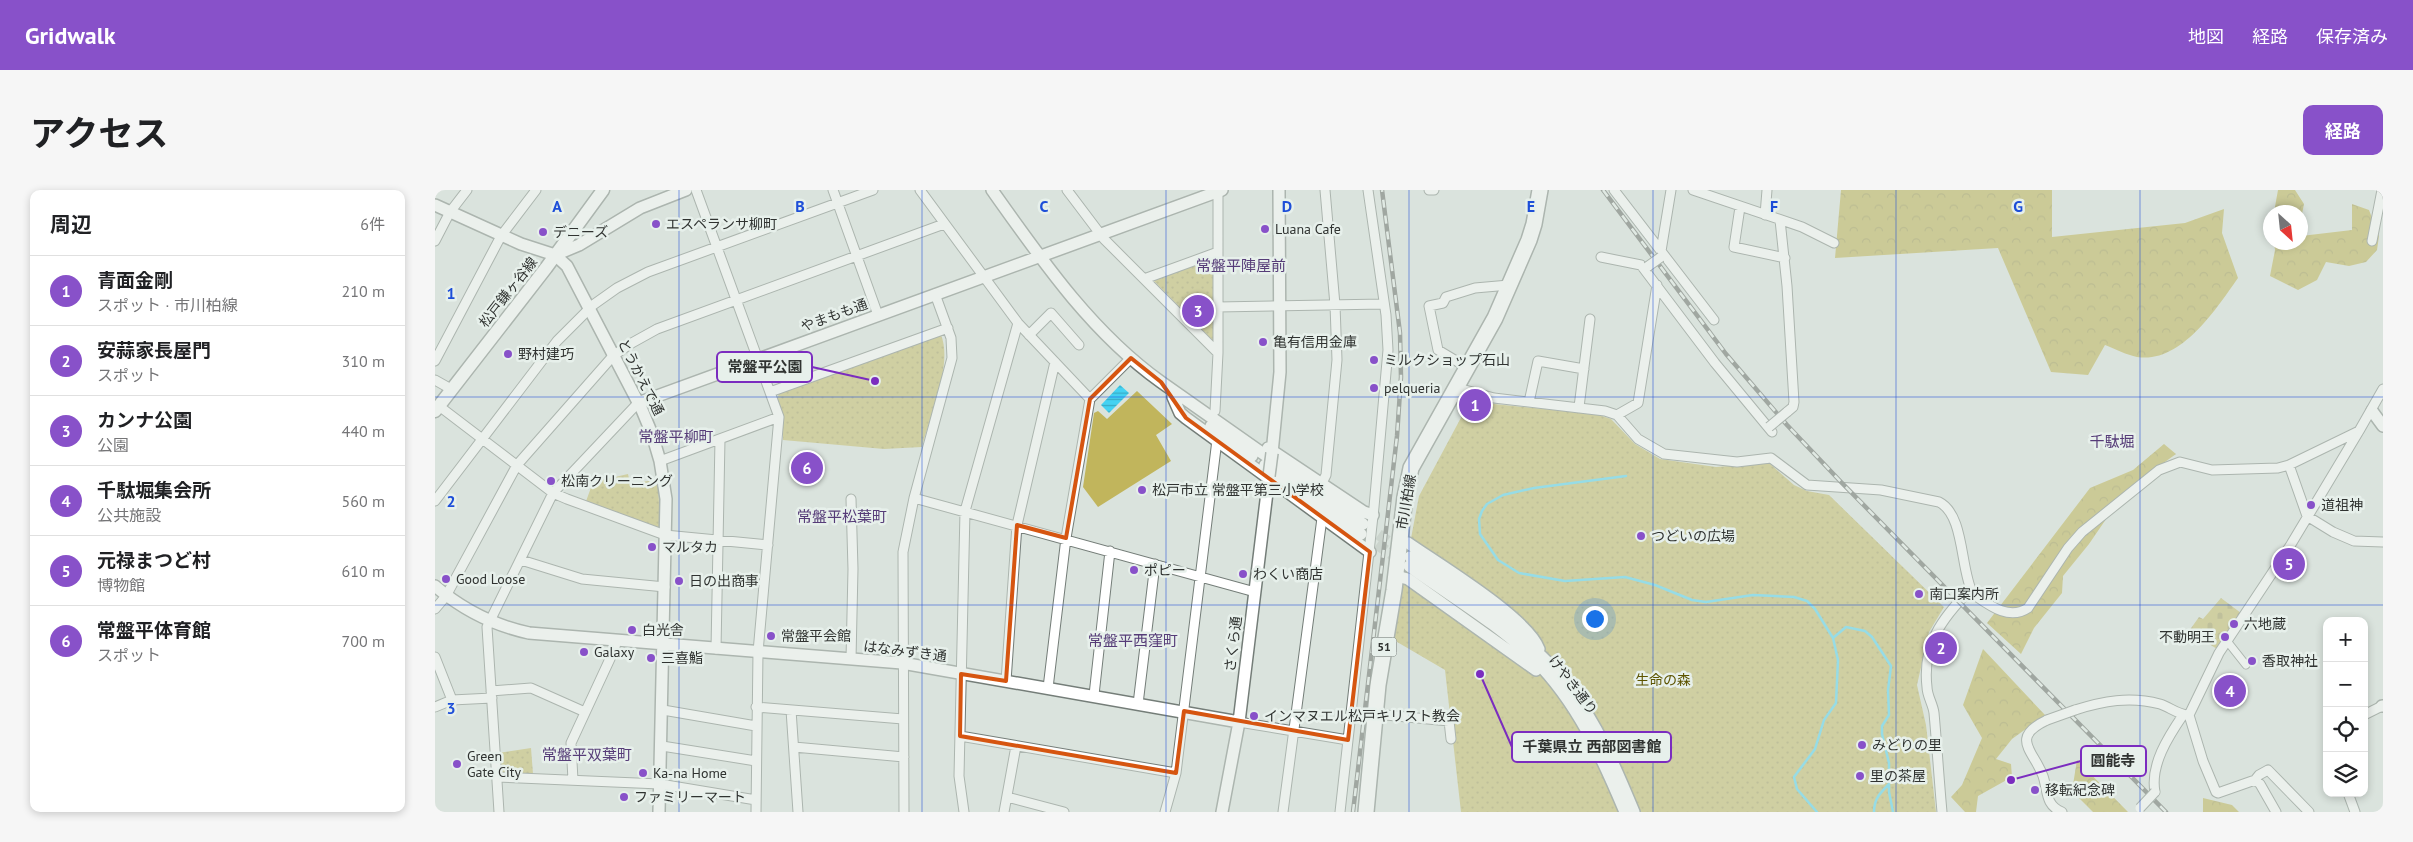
<!DOCTYPE html>
<html lang="ja">
<head>
<meta charset="utf-8">
<style>
  body { margin:0; font-family:"PT Sans","Noto Sans JP",sans-serif; background:#f6f6f6; color:#202124 }
  .controls { position:absolute; right:15px; bottom:15px; display:grid; overflow:hidden; border-radius:10px; box-shadow:0 2px 8px #0003 }
  .controls button { width:45px; height:45px; display:grid; place-items:center; padding:0; border:0; border-bottom:1px solid #e0e0e0; background:#fff; color:#202124; font:25px sans-serif }
  .compass { position:absolute; left:1828px; top:15px; width:45px; height:45px; border-radius:50%; background:#fff; box-shadow:0 2px 8px #0003; rotate:153deg }
  .you { position:absolute; left:1159px; top:428px; width:18px; height:18px; margin:-12px; border:4px solid #fff; border-radius:50%; background:#1a73e8; box-shadow:0 0 0 8px #1a73e833 }
  .badge { display:grid; place-items:center; width:32px; height:32px; border-radius:50%; background:#8851c9; color:#fff; font-size:16px; font-weight:700 }
  .pin { position:absolute; translate:-50% -50%; border:2px solid #fff; box-shadow:0 1px 5px #0006 }
  .list { margin:0; padding:0; list-style:none }
  h2 { display:flex; justify-content:space-between; align-items:center; height:65px; margin:0; padding:0 20px; font-size:21px }
  h2 small { font-size:16px; font-weight:400; color:#757577 }
  .list li { display:grid; grid-template-columns:32px 1fr auto; gap:15px; align-items:center; box-sizing:border-box; height:70px; padding:0 20px; border-top:1px solid #e0e0e0 }
  .list b { display:block; font-size:19px; white-space:nowrap }
  .list p { margin:0; font-size:16px; white-space:nowrap; color:#757577 }
  .list em { font-size:16px; font-style:normal; color:#757577 }
  .icon { flex:none; width:28px; height:28px; fill:none; stroke:currentColor; stroke-width:2; stroke-linecap:round; stroke-linejoin:round }
  .map { position:relative; flex:none; width:1948px; height:622px; overflow:hidden; border-radius:10px }
  header { display:flex; align-items:center; gap:30px; box-sizing:border-box; height:70px; padding:0 25px; background:#8851c9; color:#fff }
  header strong { font-size:24px }
  nav { display:flex; gap:28px; margin-inline-start:auto; font-size:18px }
  .intro { display:flex; align-items:center; justify-content:space-between; box-sizing:border-box; height:120px; padding:0 30px }
  h1 { margin:0; font-size:35px }
  .button { padding:12px 22px; border-radius:10px; background:#8851c9; color:#fff; font-size:18px; font-weight:700 }
  main { display:flex; gap:30px; padding:0 30px }
  aside { flex:1; background:#fff; border-radius:10px; box-shadow:0 2px 8px #0003 }
  .map>svg:first-child { display:block }
</style>
</head>
<body>
<header>
<strong>Gridwalk</strong>
<nav><a>地図</a><a>経路</a><a>保存済み</a></nav>
</header>
<div class="intro"><h1>アクセス</h1><a class="button">経路</a></div>
<main>
<aside>
<h2>周辺<small>6件</small></h2>
<ul class="list">
<li><span class="badge">1</span><div><b>青面金剛</b><p>スポット · 市川柏線</p></div><em>210 m</em></li>
<li><span class="badge">2</span><div><b>安蒜家長屋門</b><p>スポット</p></div><em>310 m</em></li>
<li><span class="badge">3</span><div><b>カンナ公園</b><p>公園</p></div><em>440 m</em></li>
<li><span class="badge">4</span><div><b>千駄堀集会所</b><p>公共施設</p></div><em>560 m</em></li>
<li><span class="badge">5</span><div><b>元禄まつど村</b><p>博物館</p></div><em>610 m</em></li>
<li><span class="badge">6</span><div><b>常盤平体育館</b><p>スポット</p></div><em>700 m</em></li>
</ul>
</aside>
<div class="map">
<svg width="1948" height="622" viewBox="0 0 1948 622">
  <defs>
    <pattern id="forest-crowns" width="20" height="18" patternUnits="userSpaceOnUse" patternTransform="scale(1.25)"><rect width="20" height="18" fill="#b9ac43"/><path d="M2 6a3 3 0 1 1 6 0M12 15a3 3 0 1 1 6 0" fill="none" stroke="#978d39"/></pattern>
    <pattern id="cemetery-stones" width="16" height="16" patternUnits="userSpaceOnUse" patternTransform="scale(1.25)"><rect width="16" height="16" fill="#c1b55c"/><path d="M2 7V4a2 2 0 0 1 4 0v3zM10 15v-3a2 2 0 0 1 4 0v3z" fill="#9d944d"/></pattern>
    <pattern id="park-dots" width="8" height="8" patternUnits="userSpaceOnUse" patternTransform="scale(1.25)"><rect width="8" height="8" fill="#c1b55c"/><path d="M2 2h.1M6 6h.1" fill="none" stroke="#9d944d" stroke-width="1.8" stroke-linecap="round"/></pattern>
    <pattern id="water-rules" width="6" height="5" patternUnits="userSpaceOnUse" patternTransform="scale(1.25)"><rect width="6" height="5" fill="#44d2f2"/><path d="M0 2.5h6" fill="none" stroke="#39abc5"/></pattern>
  </defs>
  <rect width="100%" height="100%" fill="#dae3dd"/>
  <!-- green -->
  <path fill="#c1b55c" d="M702 201 737 234 721 245 736 271 663 317 648 297 659 223 663 221 672 229Z"/>
  <!-- forest -->
  <path fill="url(#forest-crowns)" d="M1406 0H1617V47L1750 33 1789 19 1787 43 1803 88C1781 119 1746 174 1702 167 1692 165 1680 159 1670 155L1653 185 1616 182 1563 58 1400 68Z
    M1843 0H1860L1869 14 1866 29V22H1839Z
    M1917 14 1934 20 1944 46 1942 60 1931 72 1914 76 1891 72 1882 90 1863 100 1835 86 1840 60 1839 53 1866 52V46L1917 40Z
    M1729 254 1741 264 1691 300 1654 354 1628 386 1627 403 1599 438 1586 464 1552 433 1655 298 1698 280Z
    M1548 459 1610 525 1577 549 1561 569 1576 574 1577 587 1543 606 1541 622H1530L1516 607 1527 595 1547 548 1528 515Z
    M1642 570 1693 622H1658L1637 601Z
    M1768 608 1797 615 1804 622H1768Z"/>
  <!-- cemetery -->
  <path fill="url(#cemetery-stones)" d="M1786 408 1806 423 1782 459 1754 441 1764 427 1768 429Z"/>
  <!-- park -->
  <path fill="url(#park-dots)" d="M779 68V151H778L717 89Z
    M506 145C518 174 495 226 487 257L449 259 348 250V227L342 208 345 202Z
    M1036 209 1059 214 1161 224 1176 229 1200 254 1225 269 1281 277 1334 273 1359 295 1372 301 1394 305 1509 417 1494 442 1482 495 1491 535 1501 622H1026L1010 480 957 449 984 306Z
    M193 284 195 293 223 290 225 337 222 339 150 314 158 292Z
    M96 558 98 584 96 586 64 583 63 563Z"/>
  <!-- water -->
  <path fill="url(#water-rules)" d="M685 195 694 203 674 223 666 215Z"/>
  <g fill="none" stroke-linecap="round" stroke-linejoin="round">
    <!-- stream -->
    <path stroke="#44d2f2" stroke-width="2.5" d="M1191 286 1099 298 1068 305 1052 314 1047 321 1044 329 1045 344 1063 370 1084 383 1130 391 1190 387 1220 395 1257 410 1271 412 1318 405 1359 407 1372 411 1380 419 1398 448 1403 470 1401 513 1389 530 1380 559 1359 587 1362 599 1382 622
      M1398 448 1411 437 1430 441 1437 447 1456 476 1453 500 1454 525 1447 536V544L1454 573V602L1458 622
      M1439 622C1439 609 1445 603 1454 594"/>
    <!-- tertiary-tunnel -->
    <path stroke="#b8c0bb" stroke-width="11" stroke-dasharray="11 5.5" stroke-linecap="butt" d="M930 335 970 363
      M928 345 968 372"/>
    <!-- pedestrian casing -->
    <g stroke="#747d78" stroke-width="9">
      <path id="pedestrian" d="M1792 451 1811 475"/>
    </g>
    <!-- minor casing -->
    <g stroke="#747d78" stroke-width="11">
      <path id="minor" d="M261 0 344 227 323 462 321 622
        M398 0 443 125
        M485 0 583 133 655 209
        M632 0 669 49 783 163V0
        M994 0H999
        M1179 0 1279 130
        M1258 0 1367 37 1399 53
        M1305 17 1299 57 1350 68
        M1330 25 1332 0
        M1345 30 1352 96 1359 212 1358 217 1352 222
        M0 51 15 22 32 0
        M1937 51 1947 0
        M1226 61 1236 0
        M1166 67 1206 75 1209 79
        M1212 77 1209 79 1280 173 1337 242
        M709 89 783 62
        M783 117 949 114
        M594 145 616 123 644 155
        M0 171 66 46 101 0
        M1033 178 1003 160 994 116 1008 113 1011 107 1040 98 1074 95
        M0 190 16 199
        M1023 198 1059 208 1170 221 1182 225 1203 249 1229 264 1302 272 1336 268 1372 295 1446 300 1504 312C1530 325 1525 380 1538 404 1554 415 1574 431 1593 418L1633 358 1647 342 1724 280 1745 272 1777 280 1843 278 1854 275 1872 326 1898 342 1919 351 1948 352
        M335 202 513 138
        M1094 212 1103 171 1149 179
        M4 216 118 303 132 309 230 345 333 355
        M1144 217 1155 129
        M780 221 783 163
        M1182 225 1203 213 1222 95
        M225 271 344 227
        M1854 275 1924 241 1948 199
        M887 293 891 285 902 170 900 115 890 0
        M479 308 820 402
        M0 311 122 151 158 115 182 98 213 82 438 0
        M86 370 147 389 230 397
        M0 419 11 406 82 275 178 166 195 154 222 139 509 34
        M281 459 285 249
        M0 467 17 510
        M416 469 418 379 416 309
        M571 491 582 335 620 172
        M613 498 631 348 655 209 696 168
        M56 501 96 498 150 522
        M659 505 675 361
        M703 514 720 374
        M0 517 17 510 57 508
        M321 517 468 529
        M228 520 321 536
        M356 520 363 622
        M1640 520C1668 511 1695 506 1725 514 1735 517 1743 525 1754 525
        M940 524 1014 531 1016 549
        M1929 525 1947 516
        M1612 530C1574 548 1599 561 1608 586 1613 601 1610 615 1627 622
        M804 532 913 550
        M525 546 741 583
        M227 556 321 571
        M359 557 469 567
        M62 587 225 594 321 610
        M138 590 136 553 180 458 181 451
        M1820 590 1824 585 1833 580 1874 622
        M1720 602C1715 575 1733 547 1748 525
        M1913 603 1920 622
        M572 607 629 622
        M64 622 52 437 118 303 203 213
        M469 622 468 362 479 308 517 168 516 148 500 104
        M529 622 524 586 530 321 583 133
        M569 622 581 556
        M730 622 741 583 782 250
        M848 622 887 328
        M905 622 939 317 953 160 951 125 933 0
        M1507 622C1504 589 1502 556 1499 523 1498 514 1492 506 1492 497 1487 455 1507 428 1535 400
        M1841 622 1825 594 1820 590 1783 603 1781 602 1768 571 1754 525 1784 463 1855 356 1924 241"/>
    </g>
    <!-- tertiary casing -->
    <g stroke="#747d78" stroke-width="14">
      <path id="tertiary" d="M557 0C606 69 656 142 726 192L928 334
        M0 15 86 54 120 65 144 55 205 18 251 0
        M120 65 132 76 207 220 217 244 225 271 231 309 224 622
        M738 207 745 223 751 228 935 362
        M203 213 787 0
        M1937 221 1948 236
        M776 236 817 266
        M833 258 929 322 938 325
        M837 263 845 182 844 0
        M830 275 926 344
        M965 352 973 353C1003 374 1093 428 1104 459
        M975 367C1031 406 1092 442 1134 497 1163 535 1181 579 1199 622
        M974 376C1015 406 1062 433 1099 469 1142 512 1167 567 1190 622
        M961 386 973 389 1101 480
        M0 396C28 420 57 435 94 443L467 473 804 532
        M1947 516H1948
        M787 622 804 532 834 286"/>
    </g>
    <!-- secondary casing -->
    <g stroke="#747d78" stroke-width="15">
      <path id="secondary" d="M0 221 111 78 168 0"/>
    </g>
    <!-- primary casing -->
    <g stroke="#747d78" stroke-width="18">
      <path id="primary" d="M931 622 943 495 959 400 970 307 976 278 1060 128 1094 50 1099 34 1105 0"/>
    </g>
    <!-- pedestrian -->
    <use href="#pedestrian" stroke="#fff" stroke-width="7"/>
    <!-- minor -->
    <use href="#minor" stroke="#fff" stroke-width="9"/>
    <!-- tertiary -->
    <use href="#tertiary" stroke="#fff" stroke-width="11"/>
    <!-- secondary -->
    <use href="#secondary" stroke="#fff" stroke-width="12"/>
    <!-- primary -->
    <use href="#primary" stroke="#fff" stroke-width="15"/>
    <!-- rail casing -->
    <g stroke="#595d5a" stroke-width="4.5">
      <path id="rail" d="M1168 0 1291 164 1352 235 1406 292 1731 622
        M918 622 962 246 966 187 965 143 947 0"/>
    </g>
    <!-- rail -->
    <use href="#rail" stroke="#e7f0eb" stroke-width="2.5" stroke-dasharray="8" stroke-linecap="butt"/>
    <!-- minor-bridge casing -->
    <g stroke="#747d78" stroke-width="11" stroke-linecap="butt">
      <path id="minor-bridge" d="M1212 77 1226 67
        M1334 237 1352 222
        M1612 530 1640 520
        M1705 618 1720 602"/>
    </g>
    <!-- tertiary-bridge casing -->
    <g stroke="#747d78" stroke-width="14" stroke-linecap="butt">
      <path id="tertiary-bridge" d="M834 286 837 263"/>
    </g>
    <!-- minor-bridge -->
    <use href="#minor-bridge" stroke="#fff" stroke-width="9"/>
    <!-- tertiary-bridge -->
    <use href="#tertiary-bridge" stroke="#fff" stroke-width="11"/>
  </g>
  <!-- marked area -->
  <path d="M0 0H1948V622H0ZM696 168 726 192 751 228 935 362 913 550 749 521 741 583 525 546 526 484 571 491 582 335 631 348 655 209Z" fill="#dae3dd" fill-opacity=".55" fill-rule="evenodd"/>
  <path fill="none" stroke="#d65510" stroke-width="4" stroke-linejoin="round" d="M696 168 726 192 751 228 935 362 913 550 749 521 741 583 525 546 526 484 571 491 582 335 631 348 655 209Z"/>
  <!-- grid -->
  <path fill="none" stroke="#1d4ed8" stroke-width="1" stroke-opacity="0.55" d="M244 0V622M487 0V622M731 0V622M974 0V622M1218 0V622M1461 0V622M1705 0V622M0 207H1948M0 415H1948"/>
  <!-- markers -->
  <g fill="#8851c9" stroke="#e7f0eb" stroke-width="2">
    <circle cx="221" cy="34" r="5"/>
    <circle cx="830" cy="39" r="5"/>
    <circle cx="108" cy="42" r="5"/>
    <circle cx="828" cy="152" r="5"/>
    <circle cx="73" cy="164" r="5"/>
    <circle cx="939" cy="170" r="5"/>
    <circle cx="939" cy="198" r="5"/>
    <circle cx="116" cy="291" r="5"/>
    <circle cx="707" cy="300" r="5"/>
    <circle cx="1876" cy="315" r="5"/>
    <circle cx="1206" cy="346" r="5"/>
    <circle cx="217" cy="357" r="5"/>
    <circle cx="699" cy="380" r="5"/>
    <circle cx="808" cy="384" r="5"/>
    <circle cx="11" cy="389" r="5"/>
    <circle cx="244" cy="391" r="5"/>
    <circle cx="1484" cy="404" r="5"/>
    <circle cx="1799" cy="434" r="5"/>
    <circle cx="197" cy="440" r="5"/>
    <circle cx="336" cy="446" r="5"/>
    <circle cx="1790" cy="447" r="5"/>
    <circle cx="149" cy="462" r="5"/>
    <circle cx="216" cy="468" r="5"/>
    <circle cx="1817" cy="471" r="5"/>
    <circle cx="819" cy="526" r="5"/>
    <circle cx="1427" cy="555" r="5"/>
    <circle cx="22" cy="574" r="5"/>
    <circle cx="208" cy="583" r="5"/>
    <circle cx="1425" cy="586" r="5"/>
    <circle cx="1600" cy="600" r="5"/>
    <circle cx="189" cy="607" r="5"/>
  </g>
  <g text-anchor="middle" stroke-width="5" stroke-linejoin="round" paint-order="stroke">
    <!-- shield labels -->
    <rect fill="#e7f0eb" stroke="#676c69" stroke-width="1" x="936.5" y="447.5" width="25" height="19" rx="4"/>
    <g font-size="12" font-weight="bold" fill="#303331">
      <text x="949" y="461">51</text>
    </g>
    <!-- poi labels -->
    <g font-size="14" fill="#303331" stroke="#e7f0eb" text-anchor="start">
      <text x="231" y="39">エスペランサ柳町</text>
      <text x="840" y="44">Luana Cafe</text>
      <text x="118" y="47">デニーズ</text>
      <text x="838" y="157">亀有信用金庫</text>
      <text x="83" y="169">野村建巧</text>
      <text x="949" y="175">ミルクショップ石山</text>
      <text x="949" y="203">pelqueria</text>
      <text x="126" y="296">松南クリーニング</text>
      <text x="717" y="305">松戸市立 常盤平第三小学校</text>
      <text x="1886" y="320">道祖神</text>
      <text x="1216" y="351">つどいの広場</text>
      <text x="227" y="362">マルタカ</text>
      <text x="709" y="385">ポピー</text>
      <text x="818" y="389">わくい商店</text>
      <text x="21" y="394">Good Loose</text>
      <text x="254" y="396">日の出商事</text>
      <text x="1494" y="409">南口案内所</text>
      <text x="1809" y="439">六地蔵</text>
      <text x="207" y="445">白光舎</text>
      <text x="346" y="451">常盤平会館</text>
      <text x="1780" y="452" text-anchor="end">不動明王</text>
      <text x="159" y="467">Galaxy</text>
      <text x="226" y="473">三喜鮨</text>
      <text x="1827" y="476">香取神社</text>
      <text x="829" y="531">インマヌエル松戸キリスト教会</text>
      <text x="1437" y="560">みどりの里</text>
      <text x="32" y="571">Green<tspan x="32" dy="16">Gate City</tspan></text>
      <text x="218" y="588">Ka-na Home</text>
      <text x="1435" y="591">里の茶屋</text>
      <text x="1610" y="605">移転紀念碑</text>
      <text x="199" y="612">ファミリーマート</text>
    </g>
    <!-- street labels -->
    <g font-size="14" fill="#303331" stroke="#e7f0eb">
      <text transform="translate(73 102) rotate(-52)" y="5">松戸鎌ヶ谷線</text>
      <text transform="translate(399 125) rotate(-20)" y="5">やまもも通</text>
      <text transform="translate(206 187) rotate(63)" y="5">とうかえで通</text>
      <text transform="translate(971 312) rotate(-80)" y="5">市川柏線</text>
      <text transform="translate(798 454) rotate(-83)" y="5">さくら通</text>
      <text transform="translate(470 461) rotate(7)" y="5">はなみずき通</text>
      <text transform="translate(1138 495) rotate(53)" y="5">けやき通り</text>
    </g>
    <!-- park labels -->
    <g font-size="14" fill="#5d5400" stroke="#e7f0eb">
      <text x="1228" y="495">生命の森</text>
    </g>
    <!-- neighbourhood labels -->
    <g font-size="15" fill="#563c78" stroke="#e7f0eb">
      <text x="806" y="81">常盤平陣屋前</text>
      <text x="241" y="252">常盤平柳町</text>
      <text x="1677" y="257">千駄堀</text>
      <text x="407" y="332">常盤平松葉町</text>
      <text x="698" y="456">常盤平西窪町</text>
      <text x="152" y="570">常盤平双葉町</text>
    </g>
  </g>
  <g font-size="16" text-anchor="middle" font-weight="bold" fill="#1d4ed8" stroke="#e7f0eb" stroke-width="5" stroke-linejoin="round" paint-order="stroke">
    <text x="122" y="22">A</text>
    <text x="365" y="22">B</text>
    <text x="609" y="22">C</text>
    <text x="852" y="22">D</text>
    <text x="1096" y="22">E</text>
    <text x="1339" y="22">F</text>
    <text x="1583" y="22">G</text>
    <text x="16" y="109">1</text>
    <text x="16" y="317">2</text>
    <text x="16" y="524">3</text>
  </g>
  <!-- callouts -->
  <path fill="none" stroke="#7b2cbf" stroke-width="2" d="M440 191L377 177M1045 484L1077 557M1576 590L1646 571"/>
  <g fill="#7b2cbf" stroke="#e7f0eb" stroke-width="2">
    <circle cx="440" cy="191" r="5"/>
    <circle cx="1045" cy="484" r="5"/>
    <circle cx="1576" cy="590" r="5"/>
  </g>
  <g fill="#e7f0eb" stroke="#7b2cbf" stroke-width="2">
    <rect x="282" y="162" width="95" height="30" rx="5"/>
    <rect x="1077" y="542" width="159" height="30" rx="5"/>
    <rect x="1646" y="556" width="65" height="30" rx="5"/>
  </g>
  <g font-size="15" text-anchor="middle" font-weight="bold" fill="#303331">
    <text x="330" y="182">常盤平公園</text>
    <text x="1157" y="562">千葉県立 西部図書館</text>
    <text x="1678" y="576">圓能寺</text>
  </g>
</svg>
<div class="controls">
<button>+</button>
<button>−</button>
<button><svg class="icon" aria-label="locate" viewBox="0 0 24 24"><circle cx="12" cy="12" r="6"/><path d="M12 2v4M12 18v4M2 12h4M18 12h4"/></svg></button>
<button><svg class="icon" aria-label="layers" viewBox="0 0 24 24"><path d="M12 4l9 5-9 5-9-5zM3 14l9 5 9-5"/></svg></button>
</div>
<svg class="compass" viewBox="-18 -18 36 36"><path d="M0-13l5 13h-10z" fill="#e53935"/><path d="M0 13l5-13h-10z" fill="#757577"/></svg>
<div class="you"></div>
<div class="pin badge" style="left:1040px;top:215px">1</div>
<div class="pin badge" style="left:1506px;top:458px">2</div>
<div class="pin badge" style="left:763px;top:121px">3</div>
<div class="pin badge" style="left:1795px;top:501px">4</div>
<div class="pin badge" style="left:1854px;top:374px">5</div>
<div class="pin badge" style="left:372px;top:278px">6</div>
</div>
</main>
</body>
</html>
